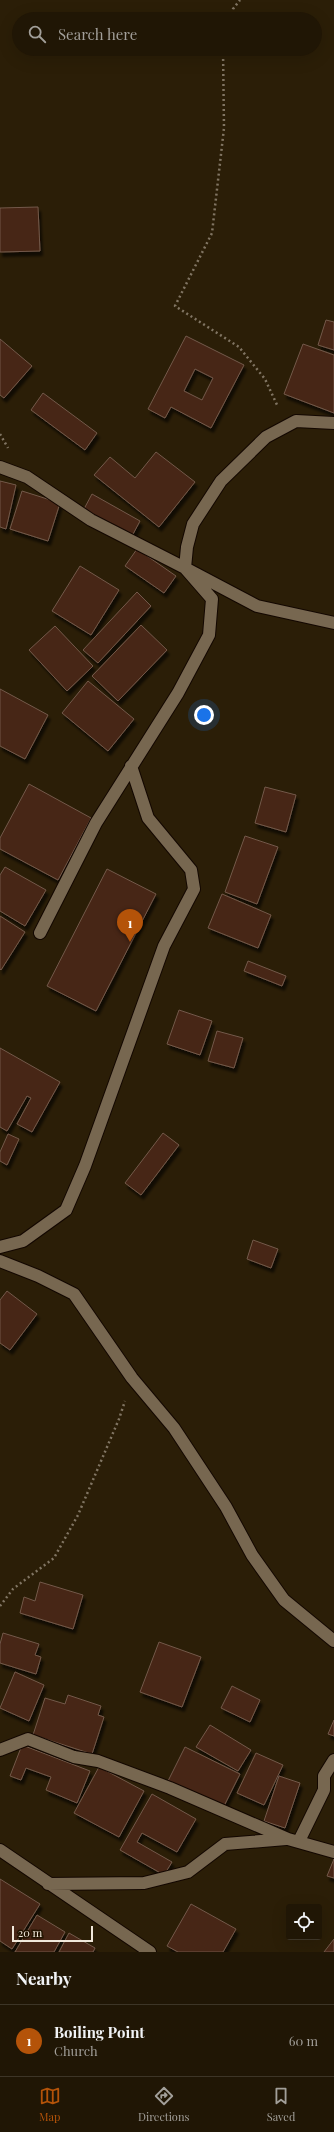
<!DOCTYPE html>
<html lang="en">
<head>
<meta charset="utf-8">
<style>
  body { margin:0; font-family:"Playfair Display",serif; background:#281f0f; color:#f1f3f6 }
  .controls { position:absolute; right:12px; bottom:12px; display:grid; overflow:hidden; border-radius:4px; box-shadow:0 4px 16px #0002 }
  .controls button { width:36px; height:36px; display:grid; place-items:center; padding:0; border:0; border-bottom:1px solid #3d3527; background:#201605; color:#f1f3f6; font:20px sans-serif }
  .scale { position:absolute; left:12px; bottom:10px; width:81px; box-sizing:border-box; padding-left:4px; border:2px solid #f1e8db; border-top:0; font-size:11px; line-height:14px; white-space:nowrap; color:#f1e8db; -webkit-text-stroke:3px #211401; paint-order:stroke }
  .you { position:absolute; left:204px; top:715px; width:14px; height:14px; margin:-10px; border:3px solid #fff; border-radius:50%; background:#1a73e8; box-shadow:0 0 0 6px #1a73e833 }
  .badge { display:grid; place-items:center; width:26px; height:26px; border-radius:50%; background:#b45309; color:#fff; font-size:13px; font-weight:700 }
  .pin { position:absolute; translate:-50% -33px; filter:drop-shadow(0 1px 2px #0008) }
  .pin::after { content:''; position:absolute; top:21px; width:14px; height:12px; background:inherit; clip-path:polygon(0 0,100% 0,50% 100%) }
  .list { margin:0; padding:0; list-style:none }
  h2 { display:flex; justify-content:space-between; align-items:center; height:52px; margin:0; padding:0 16px; font-size:17px }
  h2 small { font-size:13px; font-weight:400; color:#a29f9a }
  .list li { display:grid; grid-template-columns:26px 1fr auto; gap:12px; align-items:center; box-sizing:border-box; height:72px; padding:0 16px; border-top:1px solid #3d3527 }
  .list b { display:block; font-size:15px; white-space:nowrap }
  .list p { margin:0; font-size:13px; white-space:nowrap; color:#a29f9a }
  .list em { font-size:13px; font-style:normal; color:#a29f9a }
  .icon { flex:none; width:22px; height:22px; fill:none; stroke:currentColor; stroke-width:2; stroke-linecap:round; stroke-linejoin:round }
  .map { position:relative; flex:none; width:334px; height:1952px; overflow:hidden }
  .search { position:absolute; background:#201605; box-shadow:0 4px 16px #0002; left:12px; right:12px; top:12px; height:44px; display:flex; align-items:center; gap:10px; box-sizing:border-box; padding:0 14px; border-radius:22px; color:#a29f9a; font-size:15px }
  .sheet { height:124px; background:#201605 }
  nav { display:flex; justify-content:space-around; align-items:center; box-sizing:border-box; height:56px; border-top:1px solid #3d3527; background:#201605; font-size:11px; color:#a29f9a }
  nav a { display:grid; justify-items:center; gap:2px }
  nav .on { color:#b45309 }
  .map>svg:first-child { display:block }
</style>
</head>
<body>
<div class="map">
<svg width="334" height="1952" viewBox="0 0 334 1952">
  <defs>
    <filter id="shadow"><feDropShadow dx="2.5" dy="4.5" stdDeviation="1" flood-color="#0009"/></filter>
  </defs>
  <rect width="100%" height="100%" fill="#2b1e07"/>
  <!-- building -->
  <path fill="#462512" stroke="#73594b" fill-rule="evenodd" filter="url(#shadow)" d="M38 207 40 251 0 252V208Z
    M326 320 334 322V350L318 345Z
    M186 336 244 365 211 428 171 407 165 418 148 409ZM195 369 213 378 202 400 184 391Z
    M0 339 32 366 4 398 0 395Z
    M303 344 334 355V413L284 394Z
    M43 393 97 433 85 450 31 410Z
    M156 452 195 482 159 527 94 475 110 457 135 478Z
    M0 481 16 485 6 529 0 527Z
    M22 491 60 503 48 541 10 529Z
    M92 494 140 521 132 536 84 509Z
    M137 549 176 576 164 593 125 566Z
    M80 566 119 590 91 635 52 611Z
    M137 592 151 606 98 663 83 650Z
    M141 625 167 650 118 701 92 676Z
    M55 626 93 666 67 691 29 650Z
    M88 681 134 719 108 751 62 713Z
    M0 689 48 715 25 759 0 746Z
    M29 784 91 818 58 880 0 849V838Z
    M265 787 296 795 286 832 255 823Z
    M245 836 278 847 257 904 225 892Z
    M5 867 46 890 25 926 0 911V875Z
    M107 869 156 894 96 1011 47 986Z
    M222 894 271 915 258 948 208 928Z
    M0 916 25 932 1 970 0 969Z
    M248 961 286 976 282 986 244 971Z
    M179 1010 212 1021 200 1055 167 1044Z
    M217 1031 243 1038 234 1068 208 1061Z
    M0 1048 60 1082 32 1132 17 1124 31 1098 27 1096 7 1131 0 1127Z
    M163 1133 179 1145 141 1195 125 1183Z
    M8 1134 19 1139 7 1165 0 1161V1152Z
    M253 1240 278 1249 271 1268 247 1259Z
    M7 1291 37 1314 10 1350 0 1343V1300Z
    M40 1582 83 1595 73 1629 20 1613 24 1597 35 1601Z
    M3 1633 39 1644 35 1655 41 1657 36 1674 0 1663V1644Z
    M159 1642 201 1657 182 1707 140 1692Z
    M15 1672 44 1685 29 1721 0 1708Z
    M232 1686 260 1700 250 1722 221 1708Z
    M68 1695 101 1706 98 1715 104 1717 92 1754 33 1735 45 1698 65 1704Z
    M334 1720V1736L328 1734Z
    M210 1725 251 1750 238 1771 196 1747Z
    M22 1745 90 1771 77 1803 46 1790 51 1777 26 1768 21 1780 10 1776Z
    M185 1747 240 1774 222 1810 167 1783Z
    M256 1753 283 1765 264 1805 237 1793Z
    M99 1767 144 1791 119 1837 74 1813Z
    M279 1776 300 1783 285 1828 264 1821Z
    M152 1794 196 1819 177 1852 142 1833 137 1842 172 1862 164 1875 120 1850Z
    M334 1859V1878L327 1876Z
    M0 1879 40 1904 12 1949 0 1941Z
    M191 1904 236 1929 223 1952H178L167 1946Z
    M37 1915 65 1932 54 1952H15Z
    M69 1933 95 1948 93 1952H59Z
    M334 1939V1952H324Z"/>
  <g fill="none" stroke-linecap="round" stroke-linejoin="round">
    <!-- minor casing -->
    <g stroke="#130700" stroke-width="14">
      <path id="minor" d="M334 423 296 421 266 437 221 481 193 524 187 547 185 568 257 606 334 623
        M0 467 27 477 91 520 185 568 212 599 209 635 178 693 96 823 40 933
        M0 1247 23 1241 66 1210 85 1166 164 946 194 889 191 870 148 818 131 766
        M0 1261 38 1276 74 1294 132 1378 174 1428 226 1507 252 1555 284 1600 334 1641
        M0 1750 28 1739 74 1757 98 1761 170 1788 288 1839 334 1852
        M299 1841 324 1790V1776L334 1760
        M0 1850 150 1952
        M48 1884 144 1883 188 1872 225 1844 286 1839"/>
    </g>
    <!-- path -->
    <path stroke="#817563" stroke-width="2.5" stroke-dasharray="2 3" stroke-linecap="butt" d="M231 19 233 9 240 0
      M223 49 224 128 212 233 175 306 239 347 265 379 278 407
      M0 434 8 448
      M0 1606 13 1589 54 1558 78 1515 119 1419 125 1401"/>
    <!-- minor -->
    <use href="#minor" stroke="#776750" stroke-width="12"/>
  </g>
</svg>
<div class="controls">
<button><svg class="icon" aria-label="locate" viewBox="0 0 24 24"><circle cx="12" cy="12" r="6"/><path d="M12 2v4M12 18v4M2 12h4M18 12h4"/></svg></button>
</div>
<div class="scale">20 m</div>
<div class="you"></div>
<div class="pin badge" style="left:130px;top:942px">1</div>
<div class="search"><svg class="icon" aria-label="search" viewBox="0 0 24 24"><circle cx="10" cy="10" r="6"/><path d="M15 15l6 6"/></svg>Search here</div>
</div>
<section class="sheet">
<h2>Nearby<small></small></h2>
<ul class="list">
<li><span class="badge">1</span><div><b>Boiling Point</b><p>Church</p></div><em>60 m</em></li>
</ul>
</section>
<nav>
<a class="on"><svg class="icon" aria-label="map" viewBox="0 0 24 24"><path d="M3 6l6-2 6 2 6-2v14l-6 2-6-2-6 2zM9 4v14M15 6v14"/></svg>Map</a>
<a><svg class="icon" aria-label="directions" viewBox="0 0 24 24"><path d="M12 3l9 9-9 9-9-9zM9 14v-3h6M13 9l2 2-2 2"/></svg>Directions</a>
<a><svg class="icon" aria-label="saved" viewBox="0 0 24 24"><path d="M7 4h10v16l-5-4-5 4z"/></svg>Saved</a>
</nav>
</body>
</html>
